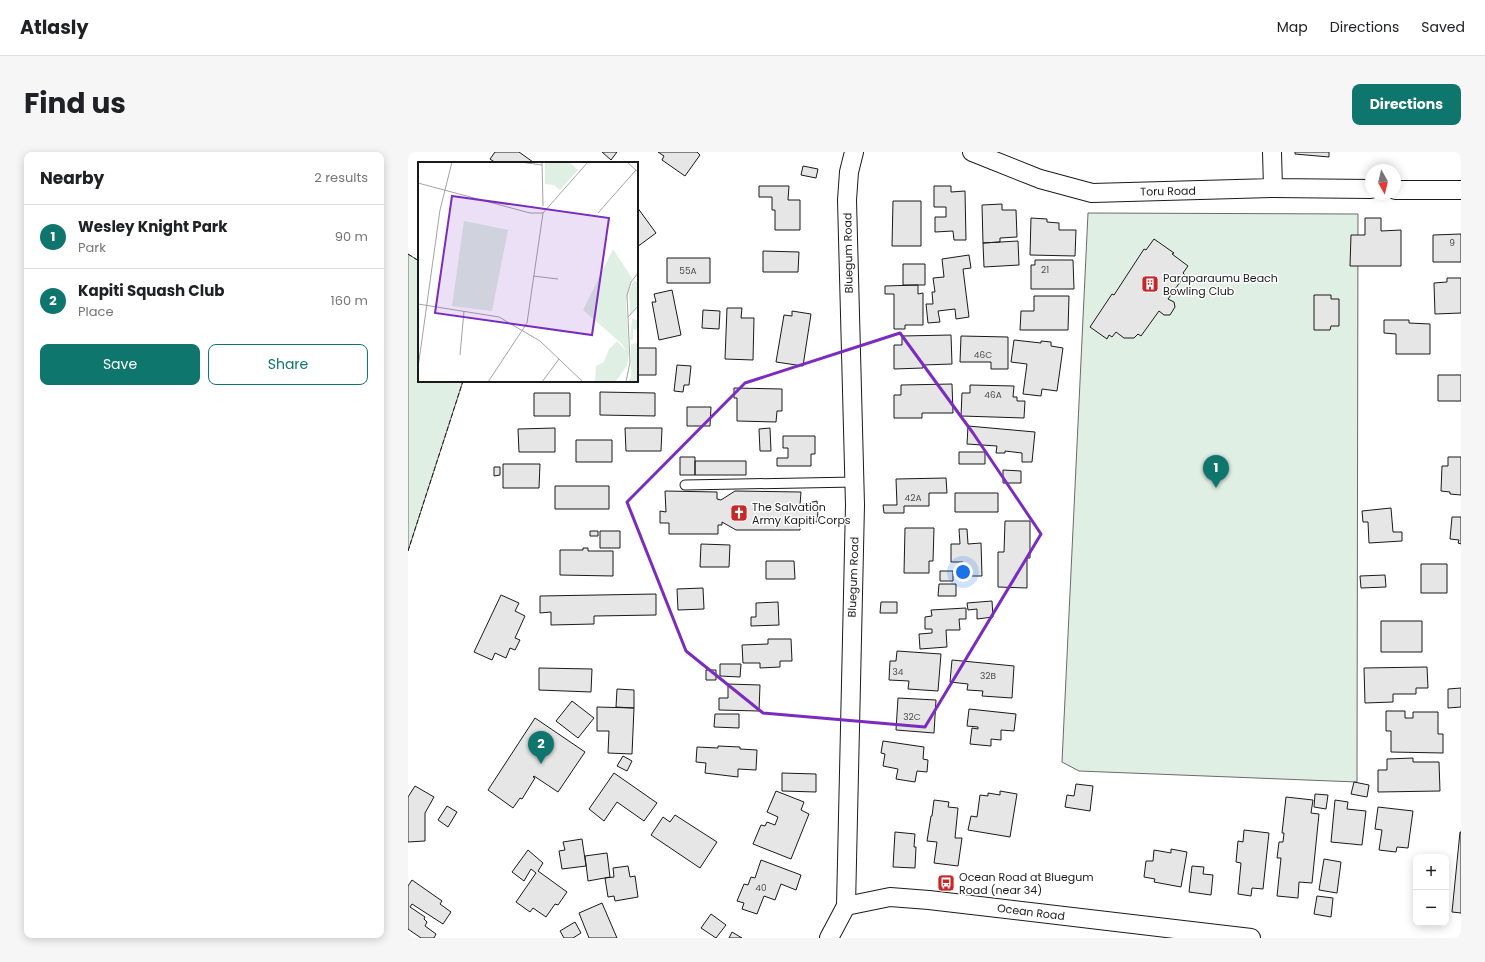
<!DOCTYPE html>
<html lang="en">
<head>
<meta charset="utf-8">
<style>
  body { margin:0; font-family:Poppins,sans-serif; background:#f6f6f6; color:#202124 }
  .controls { position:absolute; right:12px; bottom:12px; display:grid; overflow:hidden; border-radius:8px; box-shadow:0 2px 10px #0003 }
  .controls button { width:36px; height:36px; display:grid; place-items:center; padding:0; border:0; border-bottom:1px solid #e0e0e0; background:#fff; color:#202124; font:20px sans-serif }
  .compass { position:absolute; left:957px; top:12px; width:36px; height:36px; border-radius:50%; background:#fff; box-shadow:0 2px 10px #0003; rotate:172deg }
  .you { position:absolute; left:555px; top:420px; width:14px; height:14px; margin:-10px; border:3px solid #fff; border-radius:50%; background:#1a73e8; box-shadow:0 0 0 6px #1a73e833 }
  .badge { display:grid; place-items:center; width:26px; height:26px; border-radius:50%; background:#0f766e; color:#fff; font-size:13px; font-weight:700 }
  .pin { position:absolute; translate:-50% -33px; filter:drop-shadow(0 1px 2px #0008) }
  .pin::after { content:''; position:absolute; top:21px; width:14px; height:12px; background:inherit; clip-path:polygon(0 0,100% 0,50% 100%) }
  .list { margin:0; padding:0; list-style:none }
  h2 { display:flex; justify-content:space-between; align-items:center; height:52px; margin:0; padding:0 16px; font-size:17px }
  h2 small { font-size:13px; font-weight:400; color:#757577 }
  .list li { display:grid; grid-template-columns:26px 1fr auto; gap:12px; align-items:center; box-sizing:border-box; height:64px; padding:0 16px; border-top:1px solid #e0e0e0 }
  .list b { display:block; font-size:15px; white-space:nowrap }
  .list p { margin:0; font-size:13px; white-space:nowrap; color:#757577 }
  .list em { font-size:13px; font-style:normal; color:#757577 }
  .actions { display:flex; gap:8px; padding:12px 16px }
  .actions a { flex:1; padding:9px 0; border:1px solid #0f766e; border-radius:8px; text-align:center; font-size:14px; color:#0f766e }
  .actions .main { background:#0f766e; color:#fff }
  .map { position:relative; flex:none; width:1053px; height:786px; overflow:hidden; border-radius:8px }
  header { display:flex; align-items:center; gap:24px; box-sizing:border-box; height:56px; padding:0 20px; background:#fff; border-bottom:1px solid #e0e0e0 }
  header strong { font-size:19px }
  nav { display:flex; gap:22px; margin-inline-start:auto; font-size:14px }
  .intro { display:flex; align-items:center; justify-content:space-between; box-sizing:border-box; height:96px; padding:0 24px }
  h1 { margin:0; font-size:28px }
  .button { padding:10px 18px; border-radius:8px; background:#0f766e; color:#fff; font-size:14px; font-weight:700 }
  main { display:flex; gap:24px; padding:0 24px }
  aside { flex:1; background:#fff; border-radius:8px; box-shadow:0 2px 10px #0003 }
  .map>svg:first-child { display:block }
</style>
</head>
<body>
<header>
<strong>Atlasly</strong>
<nav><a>Map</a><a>Directions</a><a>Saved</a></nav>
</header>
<div class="intro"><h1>Find us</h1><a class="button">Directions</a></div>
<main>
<aside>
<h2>Nearby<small>2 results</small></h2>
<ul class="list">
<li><span class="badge">1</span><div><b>Wesley Knight Park</b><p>Park</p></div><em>90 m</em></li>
<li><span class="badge">2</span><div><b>Kapiti Squash Club</b><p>Place</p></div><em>160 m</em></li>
</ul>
<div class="actions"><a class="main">Save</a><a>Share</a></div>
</aside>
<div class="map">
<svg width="1053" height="786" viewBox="0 0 1053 786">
  <rect width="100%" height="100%" fill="#fff"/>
  <!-- green -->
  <path fill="#e0efe3" stroke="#6a6a6a" d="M680 61 950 62 949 630 671 619 654 610Z
    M0 102 11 109V229H55L0 399Z"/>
  <!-- building -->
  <path fill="#e6e6e6" stroke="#1a1a1a" d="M87 0H111L125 10 88 11 82 7Z
    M194 0H209L203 8Z
    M250 0H289L292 3 277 24 254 8 256 4Z
    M887 0H921V5L887 2Z
    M395 14 410 17 408 26 393 23Z
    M351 34H381L380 48H392V78H367V58H364V45H351Z
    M526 34H543V40L557 39 558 88H546L545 79 527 80V65H538V55H526Z
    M485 49H513V94H484Z
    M594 52V58H608L609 85 592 86V90L575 91 574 53Z
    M229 55 248 81 229 95Z
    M623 66 639 67V70L651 71V78H668L667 104 622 103Z
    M957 66H973V79L993 78V114H942L943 83H957Z
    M1053 82V110H1025V83Z
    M746 87 766 101 764 102 780 114 775 121 777 123 760 147 766 150 767 155 762 163H756L751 159 733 184 730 182 726 186H716L708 180 704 185 701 183 699 187 682 175 704 142 706 143 736 97 738 98Z
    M610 89 611 113 576 115 575 91Z
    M355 99 391 100 390 120H355Z
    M561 103 563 116 555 117 561 165 548 167 547 157 530 159 532 170 520 171 518 152H525L524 140H527L525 126 536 125 534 107Z
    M259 106H302V131H259Z
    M627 108H665L666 137H623V113H627Z
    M495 112H517V133H495Z
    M1039 126H1053V161L1027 162 1026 131 1039 130Z
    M510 133V142L515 141V173H497V177H486V142H477V134Z
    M264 138 273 183 251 188 244 150H248L246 142Z
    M906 143H923V147H931V174H923L922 178H906Z
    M626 144H661L660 178H612L613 159H626Z
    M319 156H334L333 166H346L345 208 317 207Z
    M295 158 312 159 311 177 294 176Z
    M384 159 403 162 395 214 368 210 376 163 384 164Z
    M976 168H1001V171L1022 172V202H988V182L976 181Z
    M543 183 544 212 515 213V216L486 217V193H494V184Z
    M553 184 600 185V217H583V210H552Z
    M606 188 633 191V189L643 190V194L655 196 649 239 634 237 633 244 615 242 619 212 603 210Z
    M229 196H248V223H229Z
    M269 213 283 214 281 233H276L275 240 266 239Z
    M1030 223H1053V249H1030Z
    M544 232 545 261H514V266H486V243H493V233Z
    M562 233 606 234 605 245H609V249H617L616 266 553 264 554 241H562Z
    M326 236 374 237V259H369L368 270 329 269V246H326Z
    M192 240 247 241V264L192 263Z
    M126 241H162V264H126Z
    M279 255H303L302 274H279Z
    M560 274 627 280 624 310H614V301L597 299V301H588L589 294 559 292Z
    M147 276V300H111L110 277Z
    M217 276H254L253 299H218Z
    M362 276 363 299H352L351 277Z
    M375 284H407V302H403V314H369V306H380V296H375Z
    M168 288H204V310H168Z
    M551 300H577V312H551Z
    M272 305H287V323H272Z
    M1040 305H1053V343L1042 342V340L1033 339 1034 314H1040Z
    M287 309H338V323H287Z
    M95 312H132L131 336H95Z
    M86 315H92V323L86 324Z
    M595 318 613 319V331H595Z
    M538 326 539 341H521V354H496V361H476L475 353H489L488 327Z
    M147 334H201V357H147Z
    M257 339 309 340V347L313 348 327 339 393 340 392 353 409 349 410 359 409 370 392 366V378H328L314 370V373H310V382H261V371H252V359L258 360Z
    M547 341H590V360H547Z
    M983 356 985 380H994V389L961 391 960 370H955L954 359Z
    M1044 365H1053V392L1050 391 1051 388 1042 387Z
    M597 369H622V406H619V436L590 435V400H596Z
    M497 376H526L525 409H521V421H496Z
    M551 377H559L560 392 573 391 574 424H556L555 410H543V392H552Z
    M182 379H190V384H182Z
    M192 379H212V396H192Z
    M293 392 322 393 321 415H292Z
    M175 396H180V399H205V424L152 423V398H175Z
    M358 409H386L387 427H358Z
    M1013 412H1039V441H1013Z
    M532 419H545V429H532Z
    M977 423 978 435 953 436 952 424Z
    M531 432H548V444H530Z
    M295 436 296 457 270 458 269 437Z
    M248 442V463L186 464V472L143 473V460L132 461V444Z
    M93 443 111 451 107 459 117 464 107 486 112 488 107 498 102 496 98 506 87 501 84 508 66 500Z
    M584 449 585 465 569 467V457L560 458 559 451Z
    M370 450 371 473 343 474V465H348V451Z
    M473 450H489V461H472Z
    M558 456V467H551L552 478H538L539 495 512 497 511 482 524 481V477H517V465L524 464 523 458Z
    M973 469H1014V500H973Z
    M360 487H383L384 509H372V515L352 516V511H335L334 493 360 492Z
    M489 499 533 502 530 539 500 537 501 529 481 528 482 509H488Z
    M544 508 606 514 604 546 574 544 575 539 559 538 560 532 542 530Z
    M312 512H333L332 525 312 524Z
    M1019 515 1020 536H1008V542H985V550L957 551 956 516Z
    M131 516 184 517 183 540 131 538Z
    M298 518H308V528H298Z
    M320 532 352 533 351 559 311 558V546H320Z
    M1053 536V555L1040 556V537Z
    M209 537 226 538V556L208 555Z
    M490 546 528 548 526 581 488 578Z
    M164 549 186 566 170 586 148 569Z
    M189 555 226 556 224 602 200 601 201 579H189Z
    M561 557 608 562 606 579 593 578V588L583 587V594L562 592 564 576 570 577V575L559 574Z
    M978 559H997V566H1005V560H1030V582H1035V601L983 600V579H978Z
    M307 562H331V576L306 575Z
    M127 566 177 600 150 640 126 624 125 625 127 626 114 647 112 646 105 656 80 638Z
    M475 589 516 595 515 607 520 608 519 620 509 619 507 630 488 627 490 617 475 614 477 602 473 601Z
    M310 594 332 595V597L349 598 348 618 330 617V625L297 621 298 611 288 610 289 595 310 596Z
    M215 604 224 609 219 619 209 614Z
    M1005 606V610H1031L1032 639 970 640V618H979V607Z
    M206 621 249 651 236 669 209 650 196 669 181 657Z
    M374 621 408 622V640L374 639Z
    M946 630 961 633 959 645 943 642Z
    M668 632 685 634 682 659 657 655 659 643 666 644Z
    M7 634 26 645 17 661V689L0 690V645Z
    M368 639 396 650 393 658 401 662 383 707 345 692 353 673 357 674 359 670 367 673 370 665 359 660Z
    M592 639 609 642 602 685 560 678 563 664 569 665 572 643 580 644V641L592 643Z
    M907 642 920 643 918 657 906 655Z
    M878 645 905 648 903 661 911 662 904 731 891 730 890 746 869 744 873 706H869L871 690H875L876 681H874Z
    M526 648 541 650 540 655 550 656 547 686H554L550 714 526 711 529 690 519 689 523 664H524Z
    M927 648 940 650 939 657 958 659 954 693 923 690Z
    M39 654 49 660 40 675 30 668Z
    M970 655 1005 659 1000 696 989 695 988 700 971 698 974 678 967 677Z
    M267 663 309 690 292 716 243 683 255 665 262 670Z
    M836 678 861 681 855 737 844 736 843 744 830 742 833 711 828 710 830 689 835 690Z
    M487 680 507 682 506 695H508L507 716 485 715Z
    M1052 680H1053V761L1044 760Z
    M174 687 178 714 154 717 151 699 157 698 155 690Z
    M763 697 779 700 773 735 746 730 747 727 736 725 738 709H745L746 698 763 701Z
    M120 698 135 711 130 719 159 740 150 753 147 752 138 765 125 756 122 760 108 750 128 721 123 717 116 729 104 720Z
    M199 701 202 725 180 729 177 704Z
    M916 707 933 710 929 741 911 738Z
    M353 708 393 723 388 738 373 732 367 748 356 744 349 762 334 757 336 751 329 749 336 732 340 733 343 725 347 726Z
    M220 714 222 725 227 724 230 745 207 749 206 744 200 745 197 726 206 725 205 716Z
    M784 714 796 715 795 722 805 723 803 743 781 740Z
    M4 728 34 749 32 752 43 760 35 772 4 752 2 755 17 765 16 767 19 770 17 774 28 782 26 786H13L0 777V734Z
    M909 744 925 746 923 765 906 762Z
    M194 751 209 786H181L171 761Z
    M303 762 318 773 308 786 293 776Z
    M167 770 173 781 165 786H156L152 779Z
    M324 780 334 786H321Z"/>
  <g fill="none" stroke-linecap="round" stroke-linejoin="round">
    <!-- lane casing -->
    <g stroke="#1a1a1a" stroke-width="11">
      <path id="lane" d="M277 333 447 330"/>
    </g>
    <!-- street casing -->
    <g stroke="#1a1a1a" stroke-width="20">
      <path id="street" d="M564 0 632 27 684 41 865 36 963 37
        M864 0 865 36
        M987 38H1053
        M438 754 482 745 521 748 843 786
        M421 786 438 754 447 353 439 48 441 20 446 0"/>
    </g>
    <!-- lane -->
    <use href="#lane" stroke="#fff" stroke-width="9"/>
    <!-- street -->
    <use href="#street" stroke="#fff" stroke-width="18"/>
    <!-- fence -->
    <path stroke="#1a1a1a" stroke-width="1" stroke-dasharray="5 2" stroke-linecap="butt" d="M0 102 11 109
      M0 399 55 229"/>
  </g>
  <!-- marked area -->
  <path fill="none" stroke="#7b2cbf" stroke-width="3" stroke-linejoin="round" d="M492 181 565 281 633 382 517 575 355 561 278 499 219 350 337 231Z"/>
  <!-- icons -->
  <defs>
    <g id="building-square" transform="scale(0.9)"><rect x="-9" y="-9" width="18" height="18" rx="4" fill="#c62828" stroke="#fff"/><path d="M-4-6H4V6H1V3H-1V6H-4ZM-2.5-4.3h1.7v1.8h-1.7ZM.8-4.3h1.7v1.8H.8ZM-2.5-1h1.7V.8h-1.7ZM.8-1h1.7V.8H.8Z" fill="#fff"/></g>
    <g id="church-square" transform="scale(0.9)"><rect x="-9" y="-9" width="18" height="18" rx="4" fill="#c62828" stroke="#fff"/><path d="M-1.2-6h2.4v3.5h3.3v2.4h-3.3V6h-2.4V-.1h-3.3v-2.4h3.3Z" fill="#fff"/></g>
    <g id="bus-square" transform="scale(0.9)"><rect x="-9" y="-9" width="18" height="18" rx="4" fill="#c62828" stroke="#fff"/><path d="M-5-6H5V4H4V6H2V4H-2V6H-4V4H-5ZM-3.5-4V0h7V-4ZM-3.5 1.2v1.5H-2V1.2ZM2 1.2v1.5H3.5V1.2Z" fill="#fff"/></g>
  </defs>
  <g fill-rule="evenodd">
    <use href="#building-square" x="742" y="132"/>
    <use href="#church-square" x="331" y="361"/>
    <use href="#bus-square" x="538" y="731"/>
  </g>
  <g text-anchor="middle" stroke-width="3" stroke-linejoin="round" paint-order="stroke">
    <!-- number labels -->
    <g font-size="9" fill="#4d4d4d">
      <text x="1044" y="94">9</text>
      <text x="637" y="121">21</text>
      <text x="280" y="122">55A</text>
      <text x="575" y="206">46C</text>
      <text x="585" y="246">46A</text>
      <text x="505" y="349">42A</text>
      <text x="490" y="523">34</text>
      <text x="580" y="527">32B</text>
      <text x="504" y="568">32C</text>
      <text x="353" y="739">40</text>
    </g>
    <!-- street labels -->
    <g font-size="11" fill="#1a1a1a" stroke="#fff">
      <text transform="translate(760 39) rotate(-1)" y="4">Toru Road</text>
      <text transform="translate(440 101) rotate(-91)" y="4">Bluegum Road</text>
      <text transform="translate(445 425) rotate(-88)" y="4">Bluegum Road</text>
      <text transform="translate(623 760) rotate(7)" y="4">Ocean Road</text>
    </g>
    <!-- poi labels -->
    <g font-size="11" fill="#1a1a1a" stroke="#fff" text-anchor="start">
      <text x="755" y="130">Paraparaumu Beach<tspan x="755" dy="13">Bowling Club</tspan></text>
      <text x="344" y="359">The Salvation<tspan x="344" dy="13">Army Kapiti Corps</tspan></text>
      <text x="551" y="729">Ocean Road at Bluegum<tspan x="551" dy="13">Road (near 34)</tspan></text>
    </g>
  </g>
  <!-- overview -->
  <g transform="translate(10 10)">
    <rect width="220" height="220" fill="#fff"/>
    <path d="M127 0H151L160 8 142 28 136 23 127 22ZM46 59 90 68 74 149 34 144ZM195 87 214 116 208 140 211 192 209 204 197 220H177L178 204 186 200 191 187 199 179 208 189 204 182 165 148ZM216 118 220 121V142L212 152 211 129ZM214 156 220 159V168L215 167V178H212ZM220 181V220H209L213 215V182Z" fill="#e0efe3"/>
    <path fill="none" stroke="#a3a3a3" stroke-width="1" d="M102 0 124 3M124 0 125 44M209 0 220 10M0 21 112 51H125M180 51 218 8M115 114 140 117M0 142 81 155 122 179 165 220M210 155 220 144M42 193 46 149M0 206 22 48 34 0M70 220 109 161 125 51 170 0M124 220 141 197M208 220 212 200 209 133 213 120 220 111"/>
    <path fill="#7b2cbf" fill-opacity="0.15" stroke="#7b2cbf" stroke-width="2" d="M34 34 191 56 174 173 17 151Z"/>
    <rect width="220" height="220" fill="none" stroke="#1a1a1a" stroke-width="2"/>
  </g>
</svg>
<div class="controls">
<button>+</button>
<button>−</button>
</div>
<svg class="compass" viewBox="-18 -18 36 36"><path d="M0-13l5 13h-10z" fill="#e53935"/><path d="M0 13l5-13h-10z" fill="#757577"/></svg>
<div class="you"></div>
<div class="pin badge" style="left:808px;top:336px">1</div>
<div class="pin badge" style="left:133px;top:612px">2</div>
</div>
</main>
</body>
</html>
